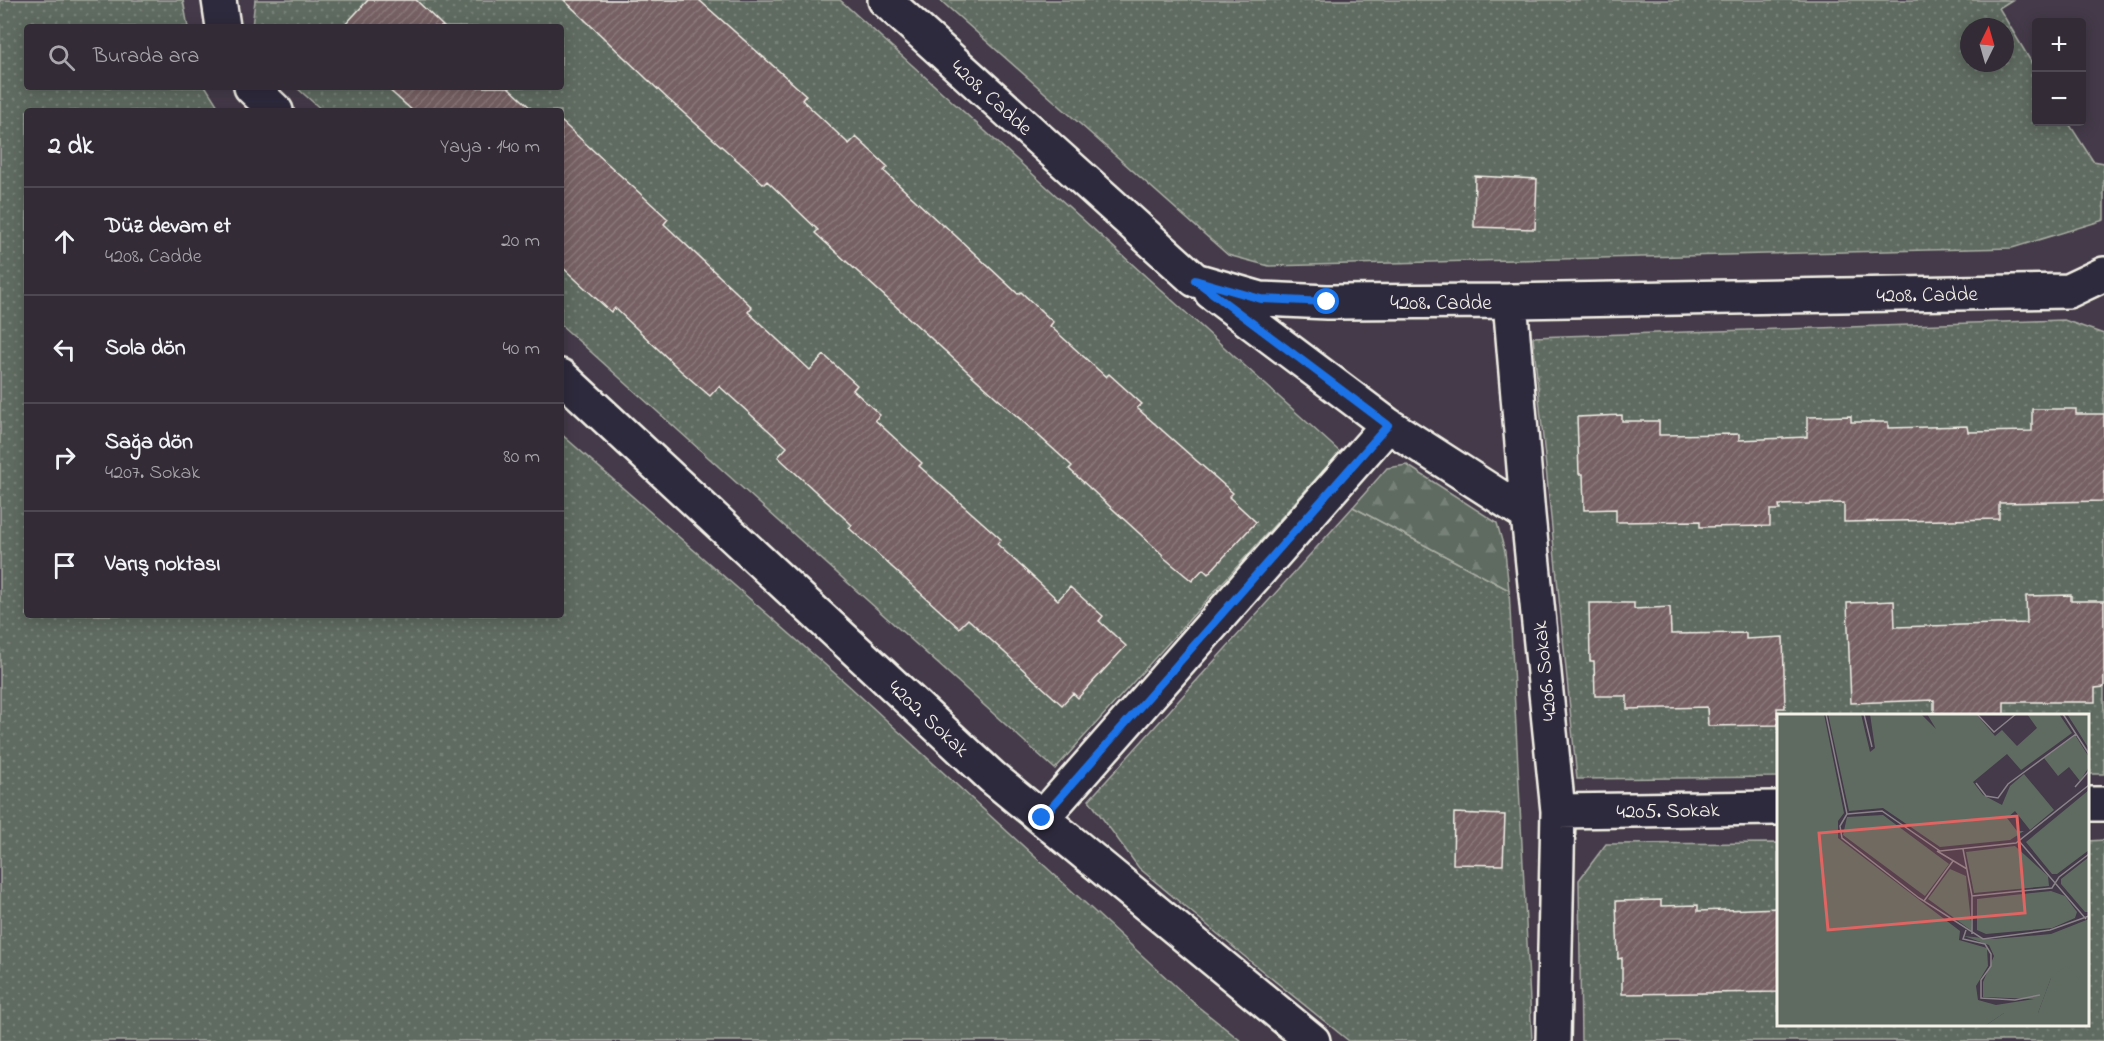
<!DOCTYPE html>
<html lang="tr">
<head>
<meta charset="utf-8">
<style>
  body { margin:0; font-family:"Indie Flower",sans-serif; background:#3e3842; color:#f1f3f6 }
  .controls { position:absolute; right:18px; top:18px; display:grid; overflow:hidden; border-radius:6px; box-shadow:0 3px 15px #0003 }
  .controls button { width:54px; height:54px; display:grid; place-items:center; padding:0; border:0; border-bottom:2px solid #4e4852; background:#332c37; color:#f1f3f6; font:30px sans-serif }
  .compass { position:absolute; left:1960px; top:18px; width:54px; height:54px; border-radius:50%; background:#332c37; box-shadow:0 3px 15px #0003; rotate:5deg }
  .stop { position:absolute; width:18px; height:18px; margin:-14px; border:4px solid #1a73e8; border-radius:50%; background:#fff }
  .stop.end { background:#1a73e8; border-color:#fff; box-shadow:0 2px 6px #0008 }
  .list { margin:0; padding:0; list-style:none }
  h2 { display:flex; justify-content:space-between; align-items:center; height:78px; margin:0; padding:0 24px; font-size:26px }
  h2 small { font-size:20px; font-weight:400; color:#a9a7ad }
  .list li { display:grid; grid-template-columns:39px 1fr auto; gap:18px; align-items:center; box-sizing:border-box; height:108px; padding:0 24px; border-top:2px solid #4e4852 }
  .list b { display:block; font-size:22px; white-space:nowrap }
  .list p { margin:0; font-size:20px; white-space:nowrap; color:#a9a7ad }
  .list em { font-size:20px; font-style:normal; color:#a9a7ad }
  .icon { flex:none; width:33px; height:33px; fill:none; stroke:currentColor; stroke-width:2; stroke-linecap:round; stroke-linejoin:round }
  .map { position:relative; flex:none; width:2104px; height:1041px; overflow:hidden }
  .search { position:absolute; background:#332c37; box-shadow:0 3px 15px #0003; left:24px; top:24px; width:540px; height:66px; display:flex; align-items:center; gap:15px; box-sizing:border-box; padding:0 21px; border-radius:6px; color:#a9a7ad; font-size:22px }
  .panel { position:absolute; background:#332c37; box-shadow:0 3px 15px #0003; left:24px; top:108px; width:540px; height:510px; border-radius:6px }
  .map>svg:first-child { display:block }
</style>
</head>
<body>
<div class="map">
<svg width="2104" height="1041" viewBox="0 0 2104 1041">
  <defs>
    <pattern id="grass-dots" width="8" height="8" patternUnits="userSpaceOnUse" patternTransform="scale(1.5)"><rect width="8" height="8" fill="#5f6b61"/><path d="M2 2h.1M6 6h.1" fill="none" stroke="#778178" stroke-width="1.8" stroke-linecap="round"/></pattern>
    <pattern id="forest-firs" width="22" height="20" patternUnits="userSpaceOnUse" patternTransform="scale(1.5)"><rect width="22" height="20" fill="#5f6b61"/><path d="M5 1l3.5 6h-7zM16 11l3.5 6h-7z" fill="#778178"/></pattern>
    <pattern id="building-hatch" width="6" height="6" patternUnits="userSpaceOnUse" patternTransform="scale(1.5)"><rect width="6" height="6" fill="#766164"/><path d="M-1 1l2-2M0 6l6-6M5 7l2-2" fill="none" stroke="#8a787a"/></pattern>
  </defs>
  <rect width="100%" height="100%" fill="#443a49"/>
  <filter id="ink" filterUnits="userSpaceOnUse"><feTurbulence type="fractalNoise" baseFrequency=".0167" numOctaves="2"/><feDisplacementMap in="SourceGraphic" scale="12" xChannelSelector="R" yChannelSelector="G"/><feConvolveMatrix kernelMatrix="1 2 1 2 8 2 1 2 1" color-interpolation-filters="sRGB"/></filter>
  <g filter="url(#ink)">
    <!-- grass -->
    <path fill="url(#grass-dots)" stroke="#aaaea4" stroke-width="1.5" fill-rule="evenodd" d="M0 0H183L188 27H27V87H206L221 111H27V615H561V434L847 684 1196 1005 1241 1041H0Z
      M255 0H840L1340 452 1055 769 561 325V111H323L296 87H561V27H252Z
      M940 0H2012L1999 8 2036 70V122H2068L2093 161 2104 163V220L2012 248 1269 266 1228 255ZM1969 27H2005V63H1969Z
      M2064 320 2104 334V774H2088V716H1778V777L1577 779 1533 337Z
      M1353 507 1509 590 1532 1041H1349L1250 961 1139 868 1089 800Z
      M2104 840V1041H1581L1579 880 1606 844 1778 843V1024H2088V841Z"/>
    <!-- forest -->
    <path fill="url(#forest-firs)" stroke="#aaaea4" stroke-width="1.5" d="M1407 465 1497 523 1505 552 1509 590 1353 507 1387 468Z"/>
    <!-- building -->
    <path fill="url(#building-hatch)" stroke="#f4f1e8" stroke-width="1.5" d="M368 0H416L444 27H343Z
      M564 0H699L806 95 802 100 849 144 856 137 888 167 884 171 943 226 944 225 1018 294 1021 292 1053 322 1050 326 1106 377 1109 374 1142 404 1137 408 1233 493 1229 497 1256 522 1208 574 1203 569 1192 581 1162 556 1163 555 1069 469 1072 466 815 233 818 230 767 181 764 184 668 99Z
      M386 87H508L534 111H413Z
      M561 121 668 219 664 224 752 307 748 312 810 370 824 355 857 385 853 390 880 415 875 420 922 463 919 466 1001 539 997 544 1058 600 1070 587 1103 616 1099 621 1126 646 1078 698 1073 693 1062 705 968 619 959 628 849 528 852 525 778 457 787 447 719 386 710 396 681 371 615 308 611 312 561 266Z
      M1475 176 1537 179 1535 229 1474 227Z
      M2032 409H2076V414H2104V501L1999 503V519L1844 522V503L1779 505 1780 510H1770V526L1700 527V521L1616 522V509L1584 510 1583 474H1579L1577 417 1622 415V421H1659V435L1739 434V440L1807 437V417L1851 416V422H1888V428L1967 426 1968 432 2032 431Z
      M2071 595V601H2104V687L2095 688V702H2004V716H1934V700L1851 703 1847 603 1894 601 1895 627 2027 623 2026 596Z
      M1589 603H1634V609L1670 607 1671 634 1746 633V639L1783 637 1785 708H1777L1778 725 1708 726 1707 707 1627 709V696H1595L1594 661H1590Z
      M1454 813 1505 815 1503 865 1453 864Z
      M1661 900V906L1698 905V911L1779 908V992L1622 994V958L1618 959 1616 901Z"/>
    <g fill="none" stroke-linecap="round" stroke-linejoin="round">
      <!-- minor casing -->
      <g stroke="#f4f1e8" stroke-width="38">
        <path id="minor" d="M219 0 223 27
          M885 0 1195 280 1261 299 1327 302 1510 301 2068 291 2104 274
          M251 87 276 111
          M1211 292 1388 425 1528 515
          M1510 301 1528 515 1558 811 1553 1041
          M561 376 992 777 1313 1041
          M2088 804H2104
          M1558 811 1778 808
          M1042 818 1388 425"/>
      </g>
      <!-- minor -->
      <use href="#minor" stroke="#2f2a3d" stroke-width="33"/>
    </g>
  </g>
  <g fill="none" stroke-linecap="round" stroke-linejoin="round" filter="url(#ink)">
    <!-- route -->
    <path stroke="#1a73e8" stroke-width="8" d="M1042 818 1388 425 1195 280 1261 299 1327 302"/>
  </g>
  <g text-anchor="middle" stroke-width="4.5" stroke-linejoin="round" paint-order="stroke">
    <!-- street labels -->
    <g font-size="21" fill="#f4f1e8" stroke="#2f2a3d">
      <text transform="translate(992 97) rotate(42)" y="7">4208. Cadde</text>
      <text transform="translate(1927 294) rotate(-1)" y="7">4208. Cadde</text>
      <text x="1441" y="309">4208. Cadde</text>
      <text transform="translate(1544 671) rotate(-96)" y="7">4206. Sokak</text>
      <text transform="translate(929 718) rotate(43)" y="7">4202. Sokak</text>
      <text transform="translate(1668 810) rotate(-1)" y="7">4205. Sokak</text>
    </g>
  </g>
  <!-- overview -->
  <g transform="translate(1777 714)">
    <rect width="312" height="312" fill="#443a49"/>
    <path d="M0 0H47L67 99 61 107V124L183 217 182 226 210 234 211 252 199 272 201 286 219 291 257 285 206 283V268L217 242 212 231 187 222 216 225 274 220 312 205V276L274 264 261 299H227L208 312H0ZM51 0H84L93 38 98 34 93 0H144L159 15 150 0H199L218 22 225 16 240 32 260 14 250 0H282L295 19 244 56 230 40 196 68 206 81 225 91 233 72 247 60 277 96 253 116 238 97 230 104 240 117H247L233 126 163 133 106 94 72 97ZM290 0H312V35L299 14ZM298 21 312 43V53L303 67 292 53 281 62 267 44ZM312 76V136L280 160H275L249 128ZM106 101 172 150 148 182 66 121 70 103ZM238 132 271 162 272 172 197 179 189 138ZM312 143V198H308L284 170V165ZM173 155 189 162 195 217 151 185ZM274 177 288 182 300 198 298 204 275 214 209 220 200 216V185Z" fill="#5f6b61"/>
    <path d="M289 251 312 276V312H208L227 299H261L274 264Z" fill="#5f6b61"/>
    <path fill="none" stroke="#8a8389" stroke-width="1.5" d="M49 0 70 100M87 0 95 33M200 0 217 18 239 0M286 0 312 40M199 69 209 82 221 84 231 70 299 20M298 73 312 57M70 100 63 112 65 124 142 184 206 225 273 216 312 202M70 100 105 97 163 137 239 129 312 71M242 127 309 205M186 135 195 182V220M160 137 190 155M195 182 275 174 282 163 312 140M147 187 176 147M189 216 186 225 208 230 214 240V252L204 266V284L238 286 263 281"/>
    <path fill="#df6462" fill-opacity="0.15" stroke="#df6462" stroke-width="3" d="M240 102 248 199 51 216 42 119Z"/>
    <rect width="312" height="312" fill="none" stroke="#f4f1e8" stroke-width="3"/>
  </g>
</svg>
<div class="controls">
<button>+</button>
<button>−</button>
</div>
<svg class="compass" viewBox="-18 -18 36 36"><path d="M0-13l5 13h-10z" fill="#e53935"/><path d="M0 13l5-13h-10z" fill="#a9a7ad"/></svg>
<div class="stop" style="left:1327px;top:302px"></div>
<div class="stop end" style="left:1042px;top:818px"></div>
<div class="search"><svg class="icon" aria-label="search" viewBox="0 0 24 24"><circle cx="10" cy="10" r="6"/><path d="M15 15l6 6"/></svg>Burada ara</div>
<section class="panel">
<h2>2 dk<small>Yaya · 140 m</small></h2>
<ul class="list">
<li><svg class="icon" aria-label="ahead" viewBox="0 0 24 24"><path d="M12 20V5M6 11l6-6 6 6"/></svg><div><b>Düz devam et</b><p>4208. Cadde</p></div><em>20 m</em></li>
<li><svg class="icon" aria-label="left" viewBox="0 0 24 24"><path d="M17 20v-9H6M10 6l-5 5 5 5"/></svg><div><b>Sola dön</b></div><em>40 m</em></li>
<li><svg class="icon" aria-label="right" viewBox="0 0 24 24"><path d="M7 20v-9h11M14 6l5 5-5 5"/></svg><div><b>Sağa dön</b><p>4207. Sokak</p></div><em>80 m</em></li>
<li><svg class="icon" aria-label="arrive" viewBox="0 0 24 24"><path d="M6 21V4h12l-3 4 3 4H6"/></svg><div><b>Varış noktası</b></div></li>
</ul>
</section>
</div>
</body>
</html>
